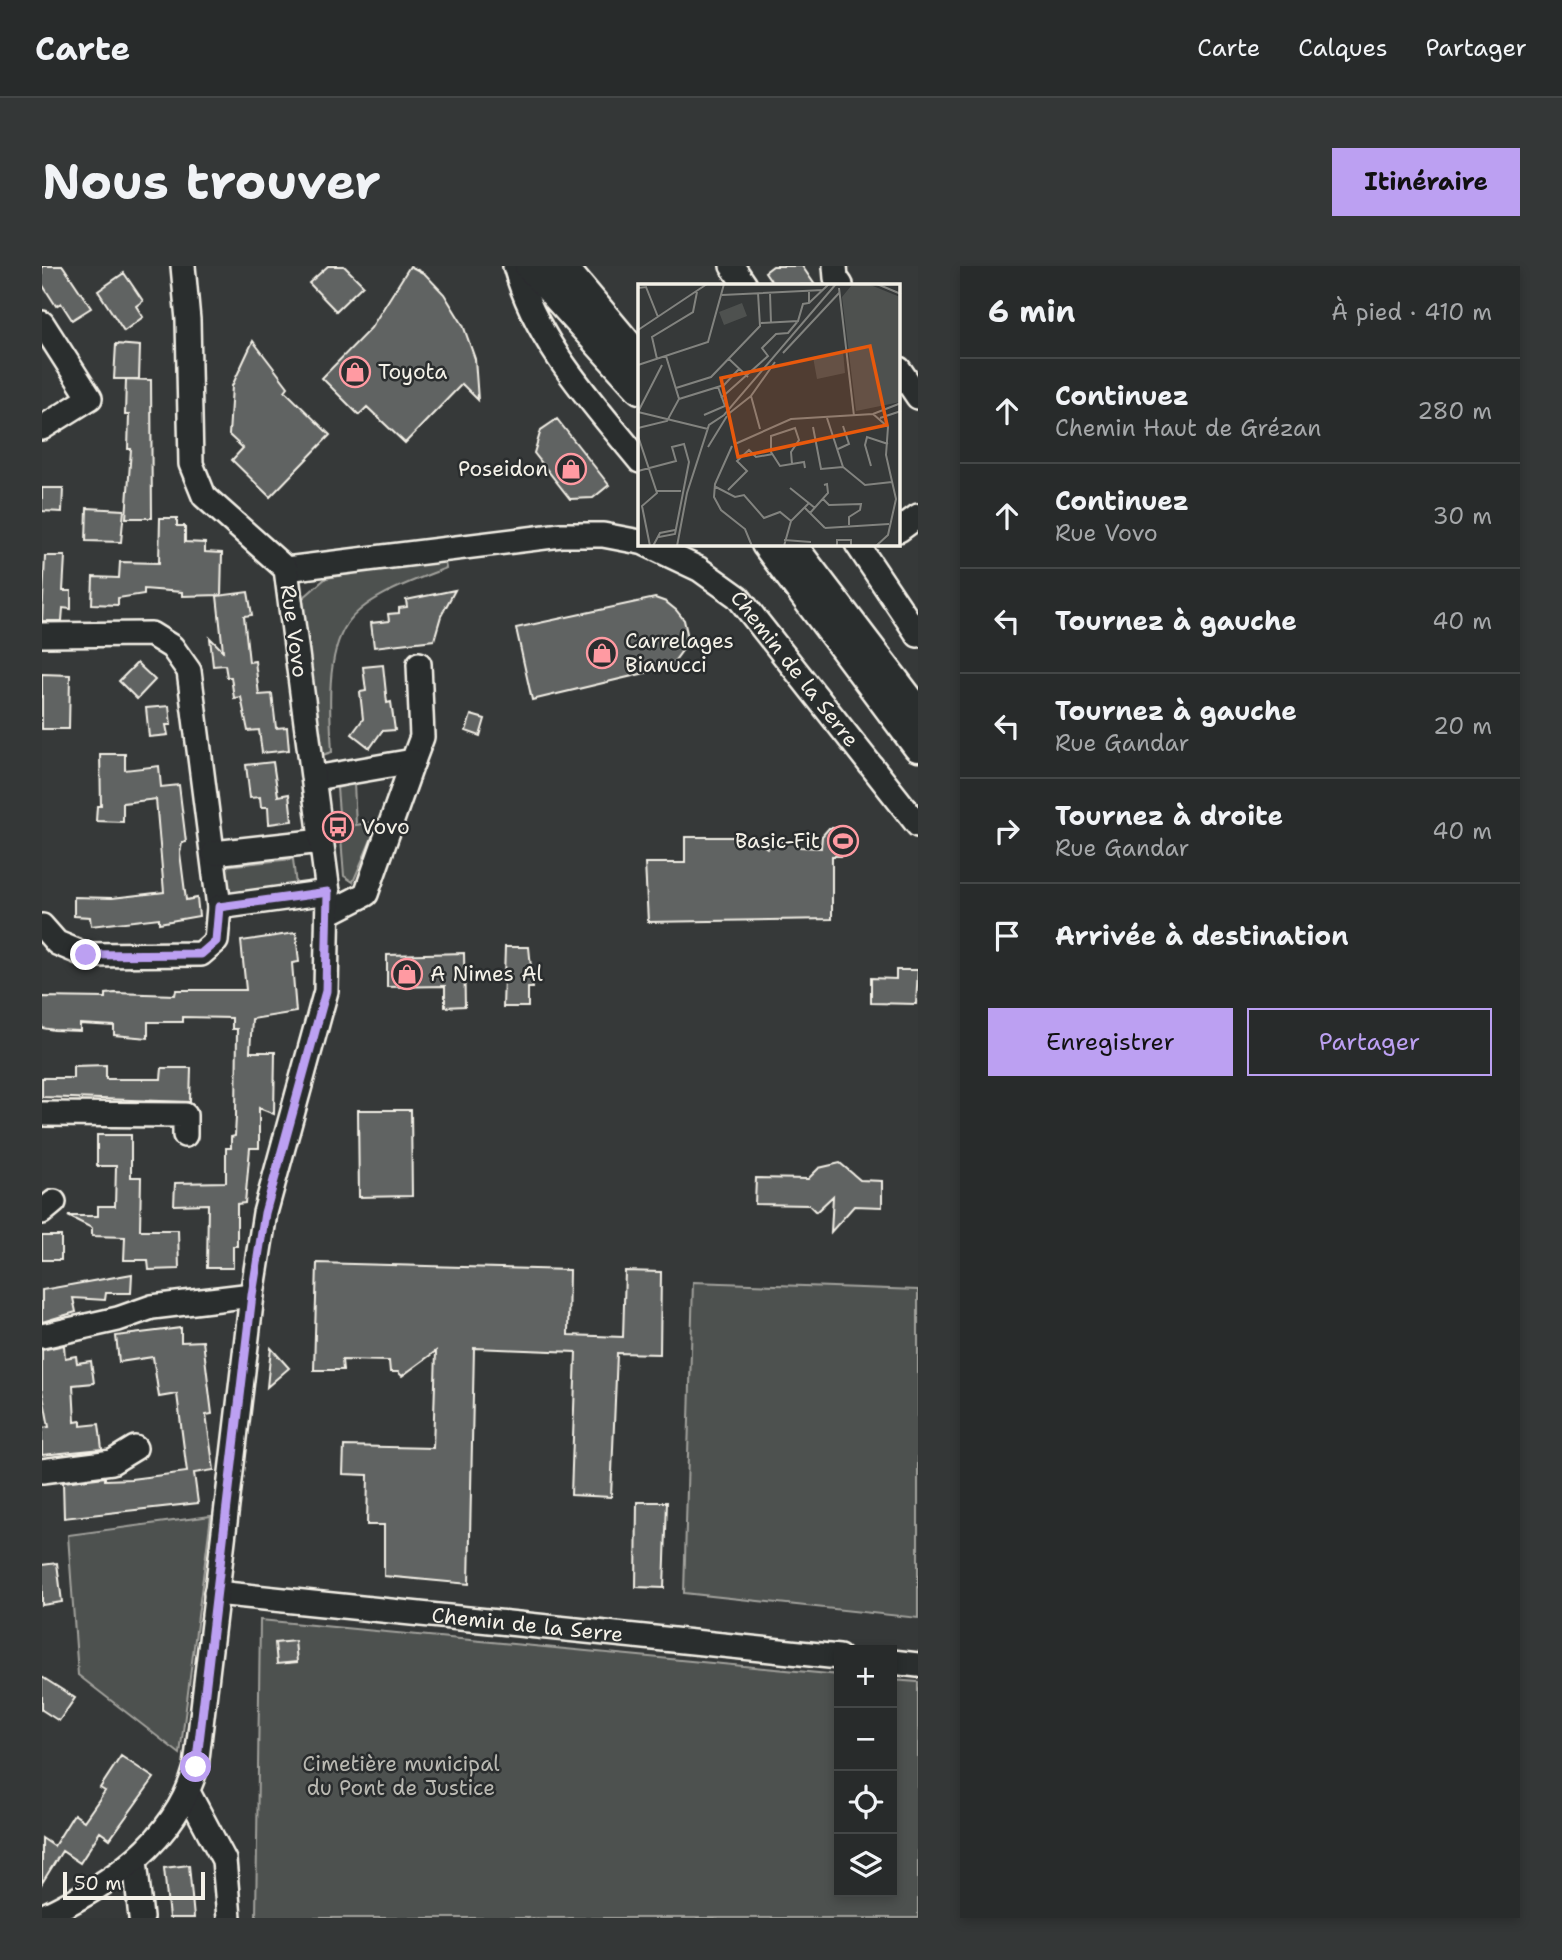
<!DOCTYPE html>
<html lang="fr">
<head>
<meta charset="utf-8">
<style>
  body { margin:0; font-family:"Shantell Sans",sans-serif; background:#343737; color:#f1f3f6 }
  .controls { position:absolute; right:21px; bottom:21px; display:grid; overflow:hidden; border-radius:0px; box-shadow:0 4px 10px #0003 }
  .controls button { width:63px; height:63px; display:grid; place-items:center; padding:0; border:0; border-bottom:2px solid #444747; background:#282b2b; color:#f1f3f6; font:35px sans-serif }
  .scale { position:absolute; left:21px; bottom:18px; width:142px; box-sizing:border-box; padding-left:7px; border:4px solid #f4f1e8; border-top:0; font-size:19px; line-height:24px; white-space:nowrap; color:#f4f1e8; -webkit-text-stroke:5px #2a2d2e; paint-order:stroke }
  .stop { position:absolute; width:21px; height:21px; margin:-16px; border:5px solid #bca0f2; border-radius:50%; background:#fff }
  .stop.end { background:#bca0f2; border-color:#fff; box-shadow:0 2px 7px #0008 }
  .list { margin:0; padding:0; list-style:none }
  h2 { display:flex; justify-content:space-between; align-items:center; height:91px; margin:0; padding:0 28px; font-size:30px }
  h2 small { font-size:23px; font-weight:400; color:#a5a7a9 }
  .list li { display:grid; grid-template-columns:46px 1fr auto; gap:21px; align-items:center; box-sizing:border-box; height:105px; padding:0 28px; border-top:2px solid #444747 }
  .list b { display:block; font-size:26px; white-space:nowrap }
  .list p { margin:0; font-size:23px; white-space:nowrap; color:#a5a7a9 }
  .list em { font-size:23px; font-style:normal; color:#a5a7a9 }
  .actions { display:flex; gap:14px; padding:21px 28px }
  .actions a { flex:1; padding:16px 0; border:2px solid #bca0f2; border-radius:0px; text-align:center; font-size:24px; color:#bca0f2 }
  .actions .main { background:#bca0f2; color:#111 }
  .icon { flex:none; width:38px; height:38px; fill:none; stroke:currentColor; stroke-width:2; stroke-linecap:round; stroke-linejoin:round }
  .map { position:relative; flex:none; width:876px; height:1652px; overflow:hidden; border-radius:0px }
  header { display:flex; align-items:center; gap:42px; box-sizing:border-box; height:98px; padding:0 35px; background:#282b2b; border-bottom:2px solid #444747 }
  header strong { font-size:33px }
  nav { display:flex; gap:38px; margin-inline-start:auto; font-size:24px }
  .intro { display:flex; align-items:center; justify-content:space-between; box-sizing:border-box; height:168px; padding:0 42px }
  h1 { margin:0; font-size:49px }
  .button { padding:18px 32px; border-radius:0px; background:#bca0f2; color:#111; font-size:24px; font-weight:700 }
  main { display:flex; gap:42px; padding:0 42px }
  aside { flex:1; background:#282b2b; border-radius:0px; box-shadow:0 4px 10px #0003 }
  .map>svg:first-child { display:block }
</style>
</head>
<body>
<header>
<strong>Carte</strong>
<nav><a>Carte</a><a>Calques</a><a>Partager</a></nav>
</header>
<div class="intro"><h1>Nous trouver</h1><a class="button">Itinéraire</a></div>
<main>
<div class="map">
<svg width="876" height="1652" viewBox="0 0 876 1652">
  <rect width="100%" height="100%" fill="#363939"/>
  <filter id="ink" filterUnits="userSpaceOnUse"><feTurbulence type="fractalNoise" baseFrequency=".0143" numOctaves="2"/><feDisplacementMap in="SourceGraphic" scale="14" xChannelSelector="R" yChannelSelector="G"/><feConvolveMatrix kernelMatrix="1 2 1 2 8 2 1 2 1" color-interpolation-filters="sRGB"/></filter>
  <g filter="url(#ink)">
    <!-- green -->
    <path fill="#4e514f" stroke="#a1a19c" stroke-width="2" d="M402 292 404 302C374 314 324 330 305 358 283 390 288 450 290 486L278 490 257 357 261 332 284 312Z
      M312 517 314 559 337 555 311 616 302 610 295 522Z
      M251 593 254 620 186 627 183 600Z
      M651 1016 876 1024V1352L642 1327Z
      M169 1250 138 1488 36 1409 26 1269Z
      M218 1354 797 1409V1626H850V1414L876 1416V1652H214Z"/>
    <!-- building -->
    <path fill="#616362" stroke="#f4f1e8" stroke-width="2" d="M0 0H21L49 42 30 54 19 37 14 40 0 18Z
      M286 0H302L321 19 294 45 267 17Z
      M368 0 383 8 402 28 421 59 433 93 436 134 420 118 363 177 325 141 317 149 280 112 329 62Z
      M731 0H760L773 19H732L723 6Z
      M82 7 101 35 94 40 101 51 82 65 56 25Z
      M211 75 246 121 243 125 288 169 228 231 190 194 201 182 187 169 190 120Z
      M74 78 98 80 97 113H72Z
      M84 113 109 114 110 252H84L89 183H86L87 149H83Z
      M515 153 567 219 551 232 528 233 492 187 499 164Z
      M0 222H21L20 246 0 245Z
      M45 242 82 244 79 276 44 275Z
      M118 252H135V260H143V276L163 277V286L180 287 179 329 140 330V326L102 323V328L76 332V339L50 338 51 311 77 312 78 296 117 297Z
      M3 290H23L21 325H29V343L21 342 20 355H0Z
      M413 324 399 350 392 374 332 381 329 357 347 355 346 348 357 347V342L365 341 364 334Z
      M206 326 210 349 202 350 207 396 213 395 217 429 230 428 234 462 245 461 247 484 220 487 217 464 206 465 199 431 192 432 189 411H185L183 399 171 400 168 372 181 385 175 330Z
      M613 332 624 336 634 344 642 354 645 367 642 382 628 401 490 434 474 362Z
      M95 397 113 414 95 433 77 415Z
      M341 399 345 437 349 436 353 464 340 465 328 482 310 468 321 453 318 426 324 425 321 401Z
      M0 408 28 409 27 463H0Z
      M127 440 129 459H124L126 469 107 471 104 442Z
      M429 449 443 453 438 470 424 465Z
      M58 488H83V504L117 500 119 521 137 519 144 576 140 577 138 587 144 634 155 632 157 650 117 657V652L49 660 48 651 32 650V631L70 632 122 626 114 533 81 537V556L54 555 55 540H59Z
      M231 496 236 530 247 528 250 555 227 558 226 541H219L218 531 208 532 204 499Z
      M787 562H799L808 570V581L799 590H790V653L606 656 603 597H643V571H711L725 582 731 576H752L758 581 779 582 780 570Z
      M254 667 257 696 250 697 254 746 210 753 208 786H233L232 848 217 842V882H208L203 937 195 938V980H191V1002H165L166 938 132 939 133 917 184 916V882H189V871L193 870 194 850 195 763H190V752L141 751V756H106V772L72 769V760L38 758V765L12 764 0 762V731L64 732V728L73 727 133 729 134 724H204L199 675Z
      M463 681H487L491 722H486V741H461Z
      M422 687 423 740 403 741V720L345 721V689Z
      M854 704H876L874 738 829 737V712L854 713Z
      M64 799V813H119L120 802H149L148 836 0 831V812H31V800Z
      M316 844H369L370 930 317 931Z
      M55 869H89V911H99L98 964H136L137 1003 107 1004 106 994H82L83 971 50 970V962L26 950H56V940H73L74 900H55Z
      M798 897 818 914 840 915V941L812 940 789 966 791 930 774 946 767 939 713 938 714 912 766 913 777 902Z
      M0 970H19V994H0Z
      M275 997 527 1004 526 1069 581 1071 583 1005 619 1006 618 1088 575 1087 569 1231 529 1229 534 1086 432 1082 427 1318 342 1310V1259H325L326 1209 301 1208 302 1180 391 1182 394 1085 360 1110 356 1106H348L347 1095 300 1094 301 1104H272Z
      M90 1008 89 1027H64L63 1034 31 1032 34 1046 0 1056V1024Z
      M139 1062V1076L161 1075 170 1148 164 1149 172 1204 152 1207 156 1237 22 1252 21 1216 63 1211V1214L89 1213 145 1206 135 1128 117 1131 111 1091 77 1096 74 1070Z
      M22 1079 23 1092 34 1090 35 1097 49 1095 52 1117 31 1119 33 1156 39 1155V1160L57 1158 60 1183 0 1189V1162L7 1161 0 1124V1084Z
      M229 1082 247 1102 225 1121Z
      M595 1236H625L622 1322 594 1321Z
      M15 1297 20 1336 0 1339V1299Z
      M253 1375 255 1396 235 1398 233 1377Z
      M0 1411 33 1432 17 1455 0 1444Z
      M79 1490 112 1512 68 1573 58 1566 38 1597 20 1585 0 1617V1572L12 1580 32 1548 42 1555 63 1525 58 1522Z
      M147 1599 152 1652H127L122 1602Z"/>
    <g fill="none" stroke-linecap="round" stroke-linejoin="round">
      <!-- minor casing -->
      <g stroke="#f4f1e8" stroke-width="28">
        <g id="minor">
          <path d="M473 0C494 76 549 135 598 195"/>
          <path d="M690 0 703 19"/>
          <path d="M793 0 794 12 799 19"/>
          <path d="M0 57 48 132 0 162"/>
          <path d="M857 103 876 131"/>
          <path d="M857 264 876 250"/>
          <path id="s1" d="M604 278 657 303 696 331 876 559"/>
          <path d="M815 278 876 369"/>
          <path d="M244 303 519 269H561L598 276"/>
          <path d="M0 369 109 368 130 381 147 405 177 641 174 675 159 688 44 689 15 677 0 660"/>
          <path d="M273 512 371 495 380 471 377 398"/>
          <path d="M172 587 280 575"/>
          <path d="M177 641 286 626"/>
          <path d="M287 647 324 628 371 495"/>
          <path d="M0 848 143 849V869"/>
          <path d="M0 946 12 936"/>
          <path d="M0 1070 76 1053 110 1041 210 1029"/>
          <path d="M0 1205 70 1196 93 1182"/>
          <path id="s2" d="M174 1327 797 1391"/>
          <path d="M850 1396 876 1399"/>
          <path d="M147 1528 182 1594 187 1652"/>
          <path d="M93 1594 99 1652"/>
          <path d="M0 1651C67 1619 134 1576 154 1501L210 1029 223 947 284 725 286 626 244 303 162 230 149 198 146 54 141 0"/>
        </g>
      </g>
      <!-- major casing -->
      <g stroke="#f4f1e8" stroke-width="33">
        <path id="major" d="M487 0 598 123
          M520 0 598 93
          M724 278 876 481
          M749 278 876 445"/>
      </g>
      <!-- minor -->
      <use href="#minor" stroke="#2a2d2e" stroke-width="23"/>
      <!-- major -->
      <use href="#major" stroke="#2a2d2e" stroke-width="28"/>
    </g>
  </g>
  <g fill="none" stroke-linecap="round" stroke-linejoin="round" filter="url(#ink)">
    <!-- route -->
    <path stroke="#bca0f2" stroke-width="9" d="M44 689 159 688 174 675 177 641 286 626 284 725 223 947 210 1029 154 1501"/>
  </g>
  <!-- icons -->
  <defs>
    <g id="shop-ring" transform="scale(1.575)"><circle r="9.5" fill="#2a2d2e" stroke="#ff9aa2" stroke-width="1.5"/><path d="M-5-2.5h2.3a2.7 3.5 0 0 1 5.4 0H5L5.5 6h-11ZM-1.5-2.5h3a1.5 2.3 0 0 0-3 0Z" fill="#ff9aa2"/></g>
    <g id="bus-ring" transform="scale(1.575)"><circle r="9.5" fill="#2a2d2e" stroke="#ff9aa2" stroke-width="1.5"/><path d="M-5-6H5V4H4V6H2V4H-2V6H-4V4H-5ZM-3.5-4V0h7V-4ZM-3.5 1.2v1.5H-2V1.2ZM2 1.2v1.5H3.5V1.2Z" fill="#ff9aa2"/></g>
    <g id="stadium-ring" transform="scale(1.575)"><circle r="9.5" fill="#2a2d2e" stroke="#ff9aa2" stroke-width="1.5"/><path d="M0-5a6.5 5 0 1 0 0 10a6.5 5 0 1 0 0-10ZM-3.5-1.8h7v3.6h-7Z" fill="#ff9aa2"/></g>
  </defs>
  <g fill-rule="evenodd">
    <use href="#shop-ring" x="313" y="106"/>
    <use href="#shop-ring" x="529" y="203"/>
    <use href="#shop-ring" x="560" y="387"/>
    <use href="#bus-ring" x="296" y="561"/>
    <use href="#stadium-ring" x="801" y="575"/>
    <use href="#shop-ring" x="365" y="708"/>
  </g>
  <g text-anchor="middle" stroke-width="5" stroke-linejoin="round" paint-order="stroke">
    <!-- poi labels -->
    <g font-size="21" fill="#f4f1e8" stroke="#2a2d2e" text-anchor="start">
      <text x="336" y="113">Toyota</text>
      <text x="506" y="210" text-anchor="end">Poseidon</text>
      <text x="583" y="382">Carrelages<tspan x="583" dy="24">Bianucci</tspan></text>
      <text x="319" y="568">Vovo</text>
      <text x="778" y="582" text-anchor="end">Basic-Fit</text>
      <text x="388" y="715">A Nimes Al</text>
    </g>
    <!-- street labels -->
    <g font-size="21" fill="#f4f1e8" stroke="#2a2d2e">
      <text transform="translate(252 365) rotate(82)" y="7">Rue Vovo</text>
      <text dy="7" stroke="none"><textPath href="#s1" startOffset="198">Chemin de la Serre</textPath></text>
      <text dy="7" stroke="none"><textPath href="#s2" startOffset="313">Chemin de la Serre</textPath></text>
    </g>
    <!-- park labels -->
    <g font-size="21" fill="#bab9b2" stroke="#2a2d2e">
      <text x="359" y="1505">Cimetière municipal<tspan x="359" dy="24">du Pont de Justice</tspan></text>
    </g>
  </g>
  <!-- overview -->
  <g transform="translate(596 18)">
    <rect width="262" height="262" fill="#363939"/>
    <path d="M230 0 262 13V118L218 127 204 13 213 2ZM104 19 109 32 86 41 81 28ZM205 67 207 89 179 95 175 73Z" fill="#4e514f"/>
    <path fill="none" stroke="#82837f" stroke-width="2" d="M239 0 263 10M0 4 8 3 20 33M201 4 216 132M132 9 133 39M84 11 185 6M171 19 191 0M123 39 160 37 165 20 171 19V7M0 46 69 0M145 69 202 8M19 75 14 53 55 28 59 8M91 75 110 93M0 81 70 58 86 0M38 104 73 93 122 42 120 9M83 114 130 72 124 64 138 50 150 49 160 37M41 115 86 101 101 85M0 128 24 81M0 128 70 145M235 130 250 143 248 171 258 215 250 251 238 262M66 131 87 122 80 103M89 131 113 112M189 134 205 183 227 201 254 198M242 134 263 127M175 143 183 185 205 183M0 144 29 137 41 115 28 72M122 145 113 112 137 78M0 152 19 209 4 222 12 262M97 160 153 135 235 130 263 119M94 162 77 200 76 213 83 226 107 245 114 262M70 163 89 132M200 165 211 160 205 142M154 180 153 168 161 156 157 144 133 152V168L142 182 166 178 167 184M233 182 227 161 229 153 250 160M0 187 38 177 34 163 46 160 51 178 37 250 21 253M76 202 97 213 106 211 126 234 142 228 153 237M152 204 177 224M90 206 109 187 99 177 111 166 118 173 135 170M18 207H43M185 215 191 221 223 220 222 226 211 233V241M167 224 187 244M172 229 190 209 189 200 186 201M187 244 251 240M146 256 173 258M15 262 22 249 37 246M39 262 49 209 71 141 86 131 198 0M146 262 153 237 171 219M199 262V256H213V262"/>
    <path fill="#e8590c" fill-opacity="0.15" stroke="#e8590c" stroke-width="3.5" d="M232 62 249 141 100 173 83 94Z"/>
    <rect width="262" height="262" fill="none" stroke="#f4f1e8" stroke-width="3.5"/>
  </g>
</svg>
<div class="controls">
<button>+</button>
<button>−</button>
<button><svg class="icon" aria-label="locate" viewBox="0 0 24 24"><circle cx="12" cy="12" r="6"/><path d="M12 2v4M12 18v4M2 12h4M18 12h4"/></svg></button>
<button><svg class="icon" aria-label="layers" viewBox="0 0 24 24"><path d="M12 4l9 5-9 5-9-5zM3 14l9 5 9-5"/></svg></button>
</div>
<div class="scale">50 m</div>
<div class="stop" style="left:154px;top:1501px"></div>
<div class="stop end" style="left:44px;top:689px"></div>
</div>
<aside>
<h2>6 min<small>À pied · 410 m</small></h2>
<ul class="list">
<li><svg class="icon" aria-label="ahead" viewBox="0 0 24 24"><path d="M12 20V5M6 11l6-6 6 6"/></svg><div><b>Continuez</b><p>Chemin Haut de Grézan</p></div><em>280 m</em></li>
<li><svg class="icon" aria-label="ahead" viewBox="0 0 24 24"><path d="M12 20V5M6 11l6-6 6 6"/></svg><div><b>Continuez</b><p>Rue Vovo</p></div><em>30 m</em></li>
<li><svg class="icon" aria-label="left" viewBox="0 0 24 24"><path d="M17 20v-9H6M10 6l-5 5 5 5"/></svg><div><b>Tournez à gauche</b></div><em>40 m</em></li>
<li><svg class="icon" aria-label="left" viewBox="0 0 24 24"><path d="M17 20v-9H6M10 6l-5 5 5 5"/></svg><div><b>Tournez à gauche</b><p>Rue Gandar</p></div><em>20 m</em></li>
<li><svg class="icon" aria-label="right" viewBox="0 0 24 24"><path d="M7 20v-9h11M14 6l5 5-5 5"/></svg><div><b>Tournez à droite</b><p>Rue Gandar</p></div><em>40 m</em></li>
<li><svg class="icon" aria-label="arrive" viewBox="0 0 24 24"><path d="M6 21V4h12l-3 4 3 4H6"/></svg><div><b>Arrivée à destination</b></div></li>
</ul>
<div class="actions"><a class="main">Enregistrer</a><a>Partager</a></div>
</aside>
</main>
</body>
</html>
